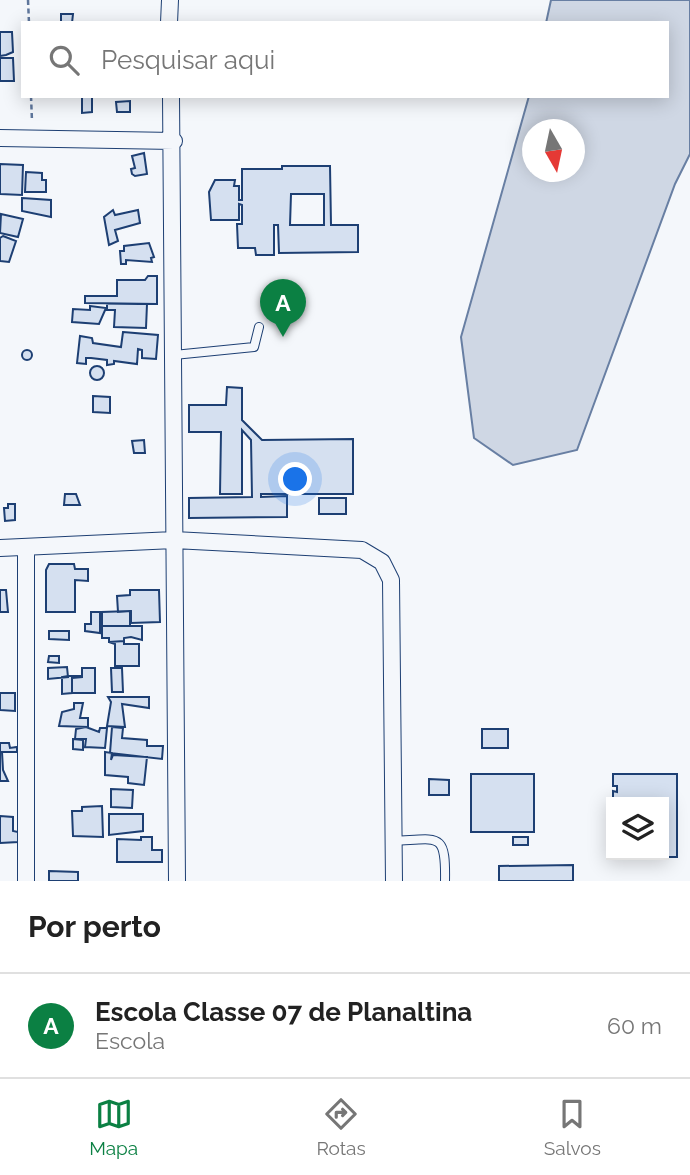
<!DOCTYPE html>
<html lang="pt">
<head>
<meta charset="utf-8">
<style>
  body { margin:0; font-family:Raleway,sans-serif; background:#f6f6f6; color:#222 }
  .controls { position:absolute; right:21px; bottom:21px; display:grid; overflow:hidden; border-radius:0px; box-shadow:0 4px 18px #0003 }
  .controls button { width:63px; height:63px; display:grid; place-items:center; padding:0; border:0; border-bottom:2px solid #e0e0e0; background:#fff; color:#222; font:35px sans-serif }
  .compass { position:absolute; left:522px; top:119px; width:63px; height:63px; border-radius:50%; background:#fff; box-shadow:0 4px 18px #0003; rotate:171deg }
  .you { position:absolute; left:296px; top:480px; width:24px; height:24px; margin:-18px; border:5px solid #fff; border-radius:50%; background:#1a73e8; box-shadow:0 0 0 10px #1a73e833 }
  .badge { display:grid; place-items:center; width:46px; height:46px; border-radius:50%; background:#0b8043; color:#fff; font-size:23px; font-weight:700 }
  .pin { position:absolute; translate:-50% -58px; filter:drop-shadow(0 2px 4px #0008) }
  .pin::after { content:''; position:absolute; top:37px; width:24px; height:21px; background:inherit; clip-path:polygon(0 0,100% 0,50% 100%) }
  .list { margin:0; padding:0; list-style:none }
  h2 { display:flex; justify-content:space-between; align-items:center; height:91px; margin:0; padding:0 28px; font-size:30px }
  h2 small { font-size:23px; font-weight:400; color:#767676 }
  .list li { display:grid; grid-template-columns:46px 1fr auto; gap:21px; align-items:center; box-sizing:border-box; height:105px; padding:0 28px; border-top:2px solid #e0e0e0 }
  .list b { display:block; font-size:26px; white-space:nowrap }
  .list p { margin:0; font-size:23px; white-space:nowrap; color:#767676 }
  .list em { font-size:23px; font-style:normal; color:#767676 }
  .icon { flex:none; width:38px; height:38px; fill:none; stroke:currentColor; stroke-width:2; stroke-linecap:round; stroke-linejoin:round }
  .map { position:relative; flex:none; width:690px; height:881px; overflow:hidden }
  .search { position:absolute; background:#fff; box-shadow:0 4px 18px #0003; left:21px; right:21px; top:21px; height:77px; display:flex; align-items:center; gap:18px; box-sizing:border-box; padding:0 24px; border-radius:0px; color:#767676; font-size:26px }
  .sheet { height:196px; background:#fff }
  nav { display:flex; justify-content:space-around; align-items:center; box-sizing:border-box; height:98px; border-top:2px solid #e0e0e0; background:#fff; font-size:19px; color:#767676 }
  nav a { display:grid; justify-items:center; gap:4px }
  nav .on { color:#0b8043 }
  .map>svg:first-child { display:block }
</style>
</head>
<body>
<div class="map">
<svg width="690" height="881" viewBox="0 0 690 881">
  <rect width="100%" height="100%" fill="#f4f7fb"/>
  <!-- water -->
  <path fill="#cfd7e4" stroke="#687fa3" stroke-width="2" fill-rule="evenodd" d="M551 0H690V154L675 184 577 450 513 465 474 438 461 337 529 96H667V23H546ZM532 130H574V172H532Z"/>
  <!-- building -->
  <path fill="#d5e0f0" stroke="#1d3f73" stroke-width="2" fill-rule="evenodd" d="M61 14H73L72 23H61Z
    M0 32H12L13 52 6 55 0 56Z
    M0 58H13L14 81H0Z
    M82 96H92V112L82 113Z
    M130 101V112H117L116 102Z
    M144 153 147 174 135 176 132 174 131 169 135 168 132 156Z
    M0 164 23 165 22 195 0 194Z
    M282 166H330L331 225H358V252L279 253 278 225H274V255H256L255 248H238L237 224H242V205L239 204V220H211L209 192 215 180H235L234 186H239V200H242V169H282ZM291 194H324V225H290Z
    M26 172 42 173V180H46V192H25Z
    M22 198 51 200V217L22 211Z
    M113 210 115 215 138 210 140 223 115 230 118 241 109 245 104 217Z
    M1 214 23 219 18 237 0 233Z
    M3 236 16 241 9 262 0 261V238Z
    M149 243 154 257 151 258 152 262 126 260V264H121L120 251H124V246Z
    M148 276H157V304L85 303V296H117V280H145Z
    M107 304H147L146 328 114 327 115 310H107Z
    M90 306 106 308 99 324 72 322 73 309 90 310Z
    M123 332 158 335 156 359 142 358V350L138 349 137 364 114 361V364L107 365V360L91 358H86V364L77 363 80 336 92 338 93 343 121 347Z
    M22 355a5 5 0 1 1 10 0a5 5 0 1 1-10 0Z
    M90 373a7 7 0 1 1 14 0a7 7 0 1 1-14 0Z
    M227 387 242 388V420L262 440 353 439V494H261V497L287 496V517L189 518V498L252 497 251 440 242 430V494H220L221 432H189V405H226Z
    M93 396 110 397V413L93 412Z
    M144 440 145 453H134L132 441Z
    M65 494H76L80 505H64Z
    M319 498H346V514H319Z
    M8 504H15V520L5 521 4 508H8Z
    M49 564H74L75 569H88V581L75 580V612H46V570Z
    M0 590H6L8 612H0Z
    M130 590H159L160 622 131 623V611L118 612 117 596 130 595Z
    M130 611V626H102V612Z
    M91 612H100V633L85 631V624H91Z
    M102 626H142V640L131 637 124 638V641L109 642V638H102Z
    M49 631H69V640L49 639Z
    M124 641V644H139V666H115V644L109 642Z
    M59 656V663L48 662 49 656Z
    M67 667 68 677 48 679V668Z
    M82 668H95V693H72V678L82 677Z
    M111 668H122L123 692H112Z
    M68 676H82L72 678V693L62 694V677Z
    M0 693H15V711L0 710Z
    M108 697H149V708L122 704 125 727 107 726 111 702Z
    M74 703H83L80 718H88V727L59 726 62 712 74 709Z
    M86 727 99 732 100 728H107L105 748 85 747 86 739H75L76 729Z
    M112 727 123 728 122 738 147 740V746H163L162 759 110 753Z
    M482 729H508V748H482Z
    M73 739 83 740V750L73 749Z
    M0 743H9L10 748 17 747V752H0Z
    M0 752H2L3 770 8 781H0Z
    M105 752 112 753 111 760 113 755 147 757 144 785 128 783V777L105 775Z
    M471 774H534V832H471Z
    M613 774H677V857H648L664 855V802H613V791L617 792V786H613Z
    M429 779 449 780V795H429Z
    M111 789 133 790 132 808 111 807Z
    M102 806 103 837 73 836 72 811H82V807Z
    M109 814H143V831L109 835Z
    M0 816 13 817V831L18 832V842L0 843Z
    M141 837H152V850H162V862H117V839L141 840Z
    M513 837H528V845H513Z
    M573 865V881H499V866Z
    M49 871 78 872V881H49Z"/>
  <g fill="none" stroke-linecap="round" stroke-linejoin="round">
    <!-- lane casing -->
    <g stroke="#1d3f73" stroke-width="10">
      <path id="lane" d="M174 355 254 347 259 327
        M394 841C439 839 446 831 445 881"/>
    </g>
    <!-- street casing -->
    <g stroke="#1d3f73" stroke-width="18">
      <path id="street" d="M169 23 170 0
        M171 96 177 881
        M0 138 174 141
        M0 548 174 540 362 550 382 562 391 580 394 881
        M26 881V548"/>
    </g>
    <!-- path -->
    <path stroke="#5e769c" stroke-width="2.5" stroke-dasharray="5 3.5" stroke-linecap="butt" d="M28 0 29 23
      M31 96 32 121"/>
    <!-- lane -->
    <use href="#lane" stroke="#f4f7fb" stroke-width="8"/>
    <!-- street -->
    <use href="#street" stroke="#f4f7fb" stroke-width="16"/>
  </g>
</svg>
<div class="controls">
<button><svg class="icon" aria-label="layers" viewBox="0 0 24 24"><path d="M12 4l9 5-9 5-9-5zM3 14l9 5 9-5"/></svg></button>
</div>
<svg class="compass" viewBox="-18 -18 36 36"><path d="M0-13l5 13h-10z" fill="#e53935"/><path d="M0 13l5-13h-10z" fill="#767676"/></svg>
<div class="you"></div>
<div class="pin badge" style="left:283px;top:337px">A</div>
<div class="search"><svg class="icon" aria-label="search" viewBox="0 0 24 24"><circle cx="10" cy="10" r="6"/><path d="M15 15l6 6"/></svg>Pesquisar aqui</div>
</div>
<section class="sheet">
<h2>Por perto<small></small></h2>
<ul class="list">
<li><span class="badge">A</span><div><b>Escola Classe 07 de Planaltina</b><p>Escola</p></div><em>60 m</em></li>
</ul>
</section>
<nav>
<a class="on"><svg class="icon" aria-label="map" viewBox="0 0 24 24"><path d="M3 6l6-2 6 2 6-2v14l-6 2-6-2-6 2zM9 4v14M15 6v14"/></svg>Mapa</a>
<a><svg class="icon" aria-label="directions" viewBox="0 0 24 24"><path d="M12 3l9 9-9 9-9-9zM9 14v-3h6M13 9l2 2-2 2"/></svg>Rotas</a>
<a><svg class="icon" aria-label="saved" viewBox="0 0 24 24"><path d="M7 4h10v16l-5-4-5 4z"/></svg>Salvos</a>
</nav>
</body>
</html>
